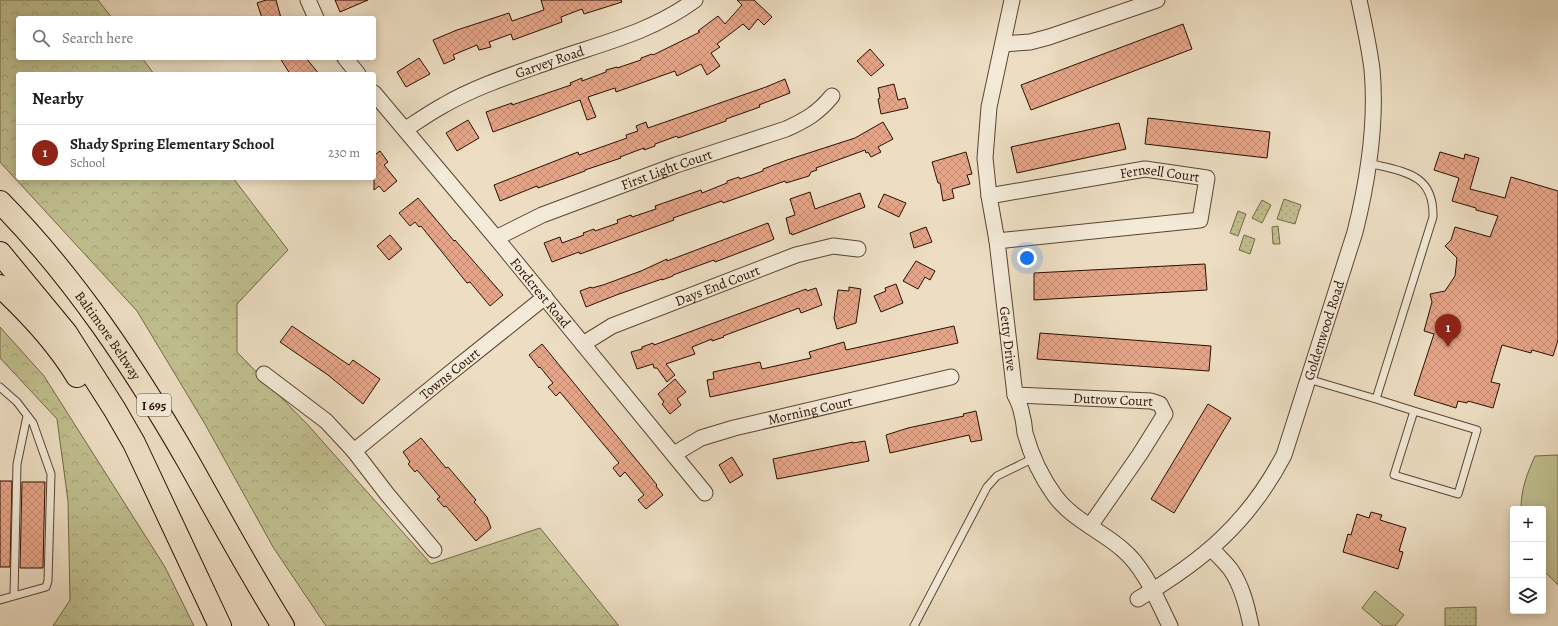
<!DOCTYPE html>
<html lang="en">
<head>
<meta charset="utf-8">
<style>
  body { margin:0; font-family:Alegreya,serif; background:#f6f6f6; color:#202124 }
  .controls { position:absolute; right:12px; bottom:12px; display:grid; overflow:hidden; border-radius:4px; box-shadow:0 2px 10px #0003 }
  .controls button { width:36px; height:36px; display:grid; place-items:center; padding:0; border:0; border-bottom:1px solid #e0e0e0; background:#fff; color:#202124; font:20px sans-serif }
  .you { position:absolute; left:1027px; top:258px; width:14px; height:14px; margin:-10px; border:3px solid #fff; border-radius:50%; background:#1a73e8; box-shadow:0 0 0 6px #1a73e833 }
  .badge { display:grid; place-items:center; width:26px; height:26px; border-radius:50%; background:#8f2418; color:#fff; font-size:13px; font-weight:700 }
  .pin { position:absolute; translate:-50% -33px; filter:drop-shadow(0 1px 2px #0008) }
  .pin::after { content:''; position:absolute; top:21px; width:14px; height:12px; background:inherit; clip-path:polygon(0 0,100% 0,50% 100%) }
  .list { margin:0; padding:0; list-style:none }
  h2 { display:flex; justify-content:space-between; align-items:center; height:52px; margin:0; padding:0 16px; font-size:17px }
  h2 small { font-size:13px; font-weight:400; color:#757577 }
  .list li { display:grid; grid-template-columns:26px 1fr auto; gap:12px; align-items:center; box-sizing:border-box; height:56px; padding:0 16px; border-top:1px solid #e0e0e0 }
  .list b { display:block; font-size:15px; white-space:nowrap }
  .list p { margin:0; font-size:13px; white-space:nowrap; color:#757577 }
  .list em { font-size:13px; font-style:normal; color:#757577 }
  .icon { flex:none; width:22px; height:22px; fill:none; stroke:currentColor; stroke-width:2; stroke-linecap:round; stroke-linejoin:round }
  .map { position:relative; flex:none; width:1558px; height:626px; overflow:hidden }
  .search { position:absolute; background:#fff; box-shadow:0 2px 10px #0003; left:16px; top:16px; width:360px; height:44px; display:flex; align-items:center; gap:10px; box-sizing:border-box; padding:0 14px; border-radius:4px; color:#757577; font-size:15px }
  .panel { position:absolute; background:#fff; box-shadow:0 2px 10px #0003; left:16px; top:72px; width:360px; height:108px; border-radius:4px }
  .map>svg:first-child { display:block }
</style>
</head>
<body>
<div class="map">
<svg width="1558" height="626" viewBox="0 0 1558 626">
  <defs>
    <pattern id="forest-crowns" width="20" height="18" patternUnits="userSpaceOnUse"><rect width="20" height="18" fill="#c0bf8f"/><path d="M2 6a3 3 0 1 1 6 0M12 15a3 3 0 1 1 6 0" fill="none" stroke="#a5a37a"/></pattern>
    <pattern id="park-dots" width="8" height="8" patternUnits="userSpaceOnUse"><rect width="8" height="8" fill="#c0bf8f"/><path d="M2 2h.1M6 6h.1" fill="none" stroke="#a5a37a" stroke-width="1.8" stroke-linecap="round"/></pattern>
    <pattern id="building-cross-hatch" width="8" height="8" patternUnits="userSpaceOnUse"><rect width="8" height="8" fill="#e6a588"/><path d="M0 0l8 8M0 8l8-8" fill="none" stroke="#c58d74"/></pattern>
  </defs>
  <rect width="100%" height="100%" fill="#eddec3"/>
  <filter id="stains"><feTurbulence type="fractalNoise" baseFrequency=".005" numOctaves="4"/><feColorMatrix values="0 0 0 0 .2 0 0 0 0 .09 0 0 0 0 .02 0 0 0 .5 -.17"/></filter>
  <radialGradient id="worn" r=".72"><stop offset=".6" stop-color="#630" stop-opacity="0"/><stop offset="1" stop-color="#630" stop-opacity=".3"/></radialGradient>
  <!-- grass -->
  <path fill="#c0bf8f" stroke="#766848" d="M1558 455V585L1543 570V509H1521C1521 489 1527 474 1535 456Z
    M1375 591 1404 615 1395 626H1383L1362 608Z"/>
  <!-- forest -->
  <path fill="url(#forest-crowns)" stroke="#766848" d="M0 0H98L112 18H18V58H142L154 74H18V178H233L288 250 237 304V352L308 425 431 564 540 528 619 626H326L273 547 205 424 137 311 0 162Z
    M0 327 44 376 165 567 194 626H53L70 600 68 501 57 419 0 358Z"/>
  <!-- park -->
  <path fill="url(#park-dots)" stroke="#766848" d="M1284 199 1301 205 1295 224 1277 219Z
    M1262 200 1271 205 1262 223 1252 218Z
    M1238 211 1246 214 1238 236 1230 233Z
    M1278 226 1280 244H1273L1272 227Z
    M1244 235 1255 239 1250 254 1239 250Z
    M1476 607V626H1445V608Z"/>
  <!-- building -->
  <path fill="url(#building-cross-hatch)" stroke="#2b1001" d="M266 0H276L281 18H262L257 3Z
    M335 0H368L340 12Z
    M541 0H621L622 2 584 14 582 9 561 17 562 22 513 40 511 34 489 42 491 47 479 50 477 45 453 55 455 59 444 64 433 40 457 30 509 13 512 21 544 10Z
    M737 0H754L772 17 764 25 758 19 749 30 743 24 717 44 720 47 711 53 720 66 707 75 701 64 677 76 675 71 616 92 615 88 588 97 596 117 587 120 580 100 493 132 486 112 512 103V105L571 85 570 83 582 78V81L606 72V70L617 67V68L641 60V58L652 54 653 55 700 32 698 31 718 16 725 24 742 5Z
    M1183 24 1192 49 1031 110 1021 85Z
    M870 49 884 65 871 76 857 61Z
    M280 58H306L319 74H290Z
    M419 58 430 74 406 87 397 72Z
    M785 79 790 93 759 105 760 107 726 119V121L678 138 677 136 655 144V146L644 150V148L620 157 621 158 585 170V171L538 188 537 186 500 201 494 185 578 152 579 155 627 138 626 135 638 131 636 126 646 122 648 128 766 87Z
    M894 84 898 100 905 98 908 108 881 114 878 99 880 98 878 88Z
    M1148 118 1270 132 1267 158 1145 144Z
    M468 120 479 138 457 151 446 133Z
    M883 122 893 139 878 147 881 152 871 157 868 152 866 153 865 150 816 168 817 170 811 172 809 176 786 183 785 181 723 203 722 201 673 218 674 220 613 242 580 254 579 252 552 262 544 243 560 237 562 243 584 235 583 233 594 229 595 231 618 223 617 220 631 215 632 217 656 209 655 206 701 190 702 193 727 183V181L739 177 740 179 763 171V169L787 160 855 138Z
    M1119 123 1126 149 1017 173 1011 147Z
    M380 151 388 162 384 165 397 181 384 192 379 186 374 190V152L376 154Z
    M966 152 972 174 967 175 970 184 952 189 954 198 943 201 940 183H938L932 162Z
    M1440 152 1464 159 1465 154 1479 158 1470 189 1505 198 1511 177 1558 191V340L1553 356 1532 350 1531 353 1502 345 1491 382 1500 384 1493 408 1468 401 1467 403 1458 401 1456 408 1414 395 1434 334 1424 331 1432 302 1430 294 1445 291 1455 276 1457 258 1445 246 1451 240 1455 227 1490 237 1498 216 1476 210V208L1452 201 1459 178 1434 170Z
    M810 192 815 209 860 193 865 207 792 235 791 233 790 234 786 218 795 215 790 199Z
    M884 194 906 203 899 217 878 207Z
    M418 198 454 241 455 240 503 295 490 306 470 282 467 283 421 226 419 227 415 222 410 226 399 213Z
    M768 223 774 239 770 241 715 262 714 260 673 275V276L662 280V279L619 294 586 307 580 291 591 287 592 288 603 285 641 271 667 259V261Z
    M926 227 932 242 914 248 910 233Z
    M390 235 402 249 389 260 377 246Z
    M916 261 935 271 930 280 925 277 918 289 903 281Z
    M1205 264 1207 290 1034 300V273Z
    M896 284 903 303 881 312 874 296 886 291 885 288Z
    M849 287 861 289 856 323 837 329 834 318 838 290 849 291Z
    M816 288 822 305 801 313 799 308 723 336 724 337 712 341V339L692 347 695 354 666 364 675 375 667 382 657 368H654L653 364 637 369 631 352 642 349V347L653 343 654 345 806 289 807 291Z
    M292 326 349 365 353 360 380 379 363 404 328 375 280 342Z
    M954 326 958 343 710 397 707 380 714 379 713 372 760 362 762 369 811 358 809 352 844 342 846 350Z
    M1040 333 1211 346 1209 371 1037 359Z
    M542 344 657 485 656 486 663 495 646 509 638 500 644 495 625 472 620 477 613 468 619 463 560 392 556 396 548 387 553 383 540 367 539 368 529 355Z
    M675 379 686 392 677 399 681 405 670 414 662 404 664 402 658 394Z
    M1208 404 1231 418 1174 513 1151 499Z
    M976 411 982 440 971 442 969 435 890 453 886 435 908 428 964 416 963 414Z
    M421 438 446 468 448 467 476 500 474 502 487 517 491 528 476 541 446 506 444 507 437 499 440 497 417 470 415 472 408 464 410 462 403 452Z
    M865 441 869 461 777 479 773 459 853 442V443Z
    M732 457 743 475 730 483 719 465Z
    M0 481H12L10 567H0Z
    M22 482H45L43 568H20Z
    M1371 512 1382 515 1380 520 1406 528 1399 551 1403 552 1398 569 1343 552 1348 534 1351 535 1357 514 1369 518Z"/>
  <g fill="none" stroke-linecap="round" stroke-linejoin="round">
    <!-- service casing -->
    <g stroke="#5c4432" stroke-width="9">
      <path id="service" d="M1308 379 1376 399 1433 217C1434 173 1404 172 1368 163
        M0 387 17 402 33 423 51 474 48 581 46 587 0 600
        M1376 399 1414 411 1394 475 1458 494 1477 430 1414 411
        M14 596 17 464 27 416
        M914 626 987 487 997 476 1034 458"/>
    </g>
    <!-- minor casing -->
    <g stroke="#5c4432" stroke-width="17">
      <g id="minor">
        <path d="M308 0 316 18"/>
        <path id="s1" d="M1012 0 989 107 985 158 989 196 997 241 1015 395C1018 401 1021 408 1022 415 1024 421 1024 427 1025 433 1031 455 1042 478 1055 496 1073 520 1100 530 1122 549 1145 568 1157 600 1170 626"/>
        <path d="M1003 44 1030 42 1049 37 1157 0"/>
        <path d="M345 58 358 74"/>
        <path id="s2" d="M374 93 496 238 705 493"/>
        <path id="s3" d="M406 129C418 121 431 112 444 105 477 86 515 74 551 61 602 43 650 33 695 0"/>
        <path id="s4" d="M989 196 1145 169 1207 178 1200 220 997 241"/>
        <path id="s5" d="M496 238 542 215 676 165 786 129C806 120 818 113 832 96"/>
        <path id="s6" d="M583 344 612 326 796 255 833 246 858 249"/>
        <path d="M264 374 326 421 354 451 387 494 434 550"/>
        <path id="s7" d="M1015 395 1151 401 1160 404 1165 414 1140 454 1090 526"/>
        <path id="s8" d="M354 451 440 381 545 297"/>
        <path id="s9" d="M674 454 701 438 734 428 951 377"/>
        <path d="M1212 549C1218 556 1225 562 1231 570 1242 586 1247 606 1251 626"/>
        <path id="s10" d="M1138 599C1203 561 1249 522 1284 455L1355 232C1368 180 1377 123 1372 69 1369 46 1364 23 1359 0"/>
      </g>
    </g>
    <!-- motorway casing -->
    <g stroke="#2b1001" stroke-width="24">
      <g id="motorway">
        <path id="s11" d="M0 202C75 278 135 369 188 461 219 516 249 572 283 626"/>
        <path d="M0 253 66 333 115 410 134 443 220 626"/>
        <path d="M0 286C28 312 57 343 77 376"/>
      </g>
    </g>
    <!-- service -->
    <use href="#service" stroke="#f3ead8" stroke-width="7"/>
    <!-- minor -->
    <use href="#minor" stroke="#f3ead8" stroke-width="15"/>
    <!-- motorway -->
    <use href="#motorway" stroke="#eddec3" stroke-width="22"/>
  </g>
  <g text-anchor="middle" stroke-width="3" stroke-linejoin="round" paint-order="stroke">
    <!-- shield labels -->
    <rect fill="#f3ead8" stroke="#675142" stroke-width="1" x="137" y="394" width="34" height="22" rx="3"/>
    <g font-size="13" font-weight="bold" fill="#2b1001">
      <text x="154" y="410">I 695</text>
    </g>
    <!-- street labels -->
    <g font-size="14" fill="#2b1001" stroke="#f3ead8">
      <text dy="5" stroke="none"><textPath href="#s3" startOffset="159">Garvey Road</textPath></text>
      <text dy="5" stroke="none"><textPath href="#s5" startOffset="184">First Light Court</textPath></text>
      <text dy="5" stroke="none"><textPath href="#s4" startOffset="173">Fernsell Court</textPath></text>
      <text dy="5" stroke="none"><textPath href="#s6" startOffset="147">Days End Court</textPath></text>
      <text dy="5" stroke="none"><textPath href="#s2" startOffset="260">Fordcrest Road</textPath></text>
      <text dy="5" stroke="none"><textPath href="#s10" startOffset="339">Goldenwood Road</textPath></text>
      <text dy="5" stroke="none"><textPath href="#s11" startOffset="172">Baltimore Beltway</textPath></text>
      <text dy="5" stroke="none"><textPath href="#s1" startOffset="343">Getty Drive</textPath></text>
      <text dy="5" stroke="none"><textPath href="#s8" startOffset="123">Towns Court</textPath></text>
      <text dy="5" stroke="none"><textPath href="#s7" startOffset="98">Dutrow Court</textPath></text>
      <text dy="5" stroke="none"><textPath href="#s9" startOffset="144">Morning Court</textPath></text>
    </g>
  </g>
  <rect width="100%" height="100%" filter="url(#stains)"/>
  <rect width="100%" height="100%" fill="url(#worn)"/>
</svg>
<div class="controls">
<button>+</button>
<button>−</button>
<button><svg class="icon" aria-label="layers" viewBox="0 0 24 24"><path d="M12 4l9 5-9 5-9-5zM3 14l9 5 9-5"/></svg></button>
</div>
<div class="you"></div>
<div class="pin badge" style="left:1448px;top:347px">1</div>
<div class="search"><svg class="icon" aria-label="search" viewBox="0 0 24 24"><circle cx="10" cy="10" r="6"/><path d="M15 15l6 6"/></svg>Search here</div>
<section class="panel">
<h2>Nearby<small></small></h2>
<ul class="list">
<li><span class="badge">1</span><div><b>Shady Spring Elementary School</b><p>School</p></div><em>230 m</em></li>
</ul>
</section>
</div>
</body>
</html>
